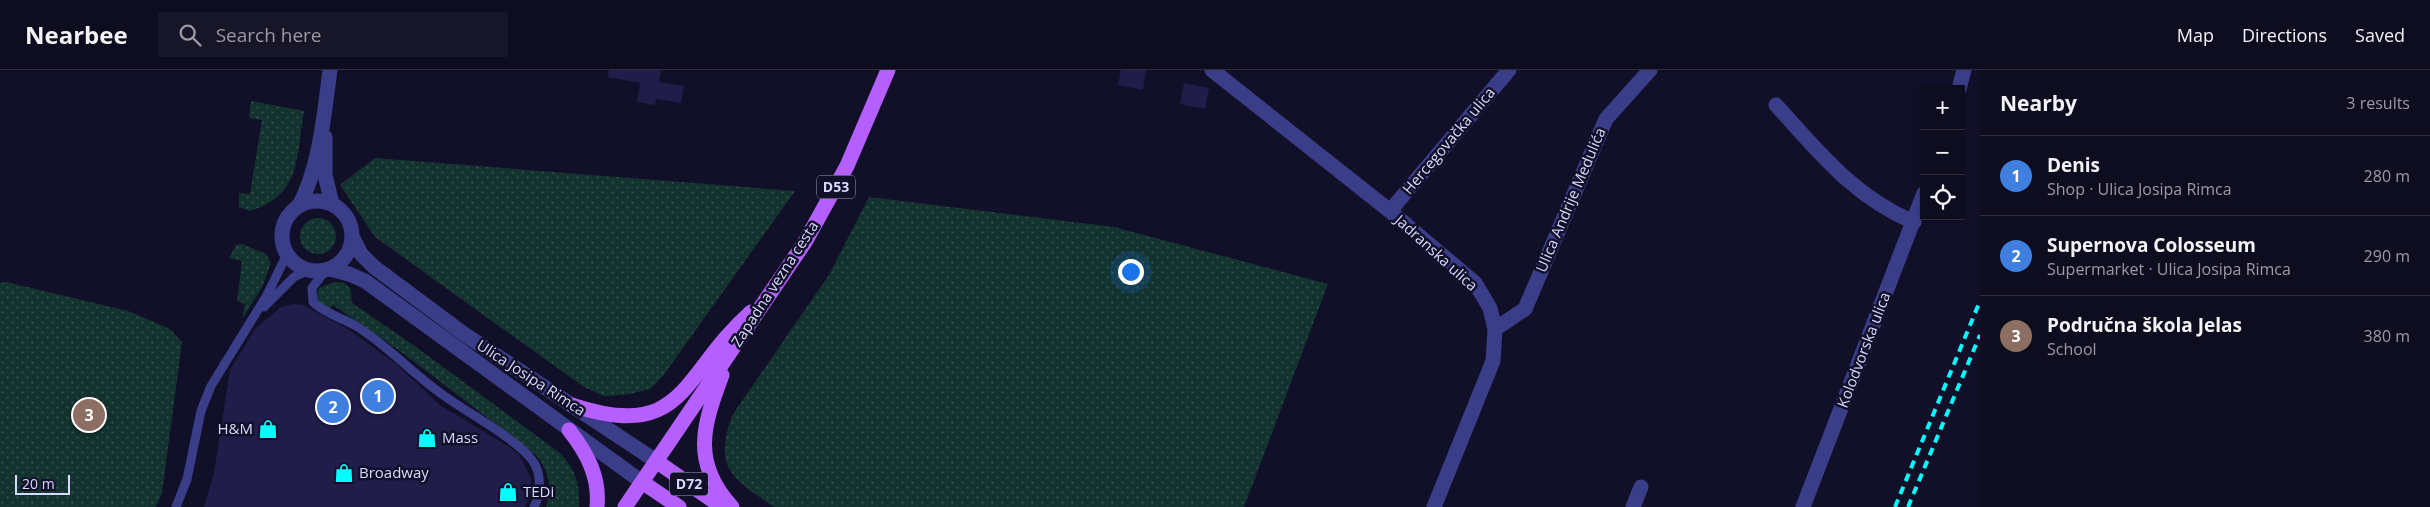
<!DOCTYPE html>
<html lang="en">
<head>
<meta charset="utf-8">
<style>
  body { margin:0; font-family:"Open Sans",sans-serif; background:#171528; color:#f1f3f6 }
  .controls { position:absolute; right:15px; top:15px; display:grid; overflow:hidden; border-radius:0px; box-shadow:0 1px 4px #0004 }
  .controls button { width:45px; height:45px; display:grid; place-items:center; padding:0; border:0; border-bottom:1px solid #2e2c3d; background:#0e0c1f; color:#f1f3f6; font:25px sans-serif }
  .scale { position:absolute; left:15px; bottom:12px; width:55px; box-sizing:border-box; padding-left:5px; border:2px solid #d9d8ff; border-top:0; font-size:14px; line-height:18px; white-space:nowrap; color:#d9d8ff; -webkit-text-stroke:4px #121029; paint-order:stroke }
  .you { position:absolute; left:1130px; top:201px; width:18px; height:18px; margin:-12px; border:4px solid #fff; border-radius:50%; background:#1a73e8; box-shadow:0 0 0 8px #1a73e833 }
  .badge { display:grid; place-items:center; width:32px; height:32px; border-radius:50%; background:#8c9099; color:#fff; font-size:16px; font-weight:700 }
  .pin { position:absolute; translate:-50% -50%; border:2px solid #fff; box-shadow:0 1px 5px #0006 }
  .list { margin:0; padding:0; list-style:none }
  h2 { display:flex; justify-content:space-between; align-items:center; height:65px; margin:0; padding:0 20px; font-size:21px }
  h2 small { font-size:16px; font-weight:400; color:#9b9ba4 }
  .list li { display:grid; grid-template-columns:32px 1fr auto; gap:15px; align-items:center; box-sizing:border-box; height:80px; padding:0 20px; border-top:1px solid #2e2c3d }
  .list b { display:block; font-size:19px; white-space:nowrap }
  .list p { margin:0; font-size:16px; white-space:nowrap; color:#9b9ba4 }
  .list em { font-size:16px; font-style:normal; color:#9b9ba4 }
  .icon { flex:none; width:28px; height:28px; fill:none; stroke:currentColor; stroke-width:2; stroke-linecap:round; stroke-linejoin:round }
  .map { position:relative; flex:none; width:1980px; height:437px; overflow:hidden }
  header { display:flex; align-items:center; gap:30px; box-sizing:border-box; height:70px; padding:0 25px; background:#0e0c1f; border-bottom:1px solid #2e2c3d }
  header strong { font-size:24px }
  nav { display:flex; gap:28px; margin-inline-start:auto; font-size:18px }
  .search { width:350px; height:45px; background:#171528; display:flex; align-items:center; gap:12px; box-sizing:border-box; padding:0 18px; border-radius:0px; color:#9b9ba4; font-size:19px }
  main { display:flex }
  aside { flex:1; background:#0e0c1f }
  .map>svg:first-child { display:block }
</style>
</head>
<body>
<header>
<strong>Nearbee</strong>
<div class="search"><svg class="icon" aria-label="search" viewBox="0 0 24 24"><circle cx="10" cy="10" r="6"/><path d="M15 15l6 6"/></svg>Search here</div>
<nav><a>Map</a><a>Directions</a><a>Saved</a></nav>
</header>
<main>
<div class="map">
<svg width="1980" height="437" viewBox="0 0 1980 437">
  <defs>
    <pattern id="grass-dots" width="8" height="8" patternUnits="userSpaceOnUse" patternTransform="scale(1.25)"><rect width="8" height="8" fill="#13332f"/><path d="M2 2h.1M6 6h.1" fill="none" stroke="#35504e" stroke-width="1.8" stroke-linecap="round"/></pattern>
  </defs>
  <rect width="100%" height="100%" fill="#121029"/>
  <!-- grass -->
  <path fill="url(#grass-dots)" d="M251 31 304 41C296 87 302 125 250 141L239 137V123L250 124 262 50 249 48Z
    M375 88 795 121 663 306 650 319 630 324 604 326 584 317 375 167 340 115Z
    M869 127 1114 157 1328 214 1244 437H774C732 408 712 398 733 344L829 205Z
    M300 166a18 18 0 1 1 36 0a18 18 0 1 1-36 0Z
    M242 174 266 184 271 193 262 217 242 249 245 234 237 231 242 191 229 188 236 175Z
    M6 212 128 241 170 259 182 272 162 423 156 437H0V213Z
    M335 212 344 213 350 218 352 233 416 277 560 383C576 400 580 414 579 437H546C552 417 550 402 536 385L404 284 333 235 329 240 319 234 317 225 319 218Z"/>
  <!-- building -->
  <path fill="#211c4a" d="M609 0H661L659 12 684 16 681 33 656 29 655 35 637 32 640 13 608 7Z
    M1121 0H1146L1143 20 1118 15Z
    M1184 13 1209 18 1205 39 1180 34Z
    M294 234 303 235 348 259 396 294 440 335 511 378 520 386 531 408V421L525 437H204L214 403 230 300 255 259 281 237Z"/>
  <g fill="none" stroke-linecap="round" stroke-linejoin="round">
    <!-- lane -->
    <path stroke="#3a3e89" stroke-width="9" d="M325 201 312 218 313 232C324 243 342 248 356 256 387 275 413 304 443 325 466 342 517 369 532 390 542 403 541 423 534 437
      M264 237 294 207 309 200
      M176 437 187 409 201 341 211 316 267 225 287 184"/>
    <!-- street -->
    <path stroke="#3a3e89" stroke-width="15" d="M1212 0 1390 141 1475 213 1490 238 1495 259 1493 291 1434 437
      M1959 19 1964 0
      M1776 35C1819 82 1854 127 1914 152
      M325 67V105L332 134
      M282 166a35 35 0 1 1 70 0a35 35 0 1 1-70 0Z
      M299 136C320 96 324 45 330 0
      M1390 141 1509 0
      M352 166 361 184 374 197 464 264 656 391
      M330 199 349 204 365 211 642 412
      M1495 259 1525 239 1606 49 1650 0
      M1633 437 1641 417
      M1803 437 1924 123"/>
    <!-- primary -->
    <path stroke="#b55fff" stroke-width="15" d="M722 305C703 356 691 392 732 437
      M572 335C686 373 681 304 751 242
      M569 360C587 383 600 407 597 437
      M656 391 722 437
      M642 412 679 437
      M625 437 805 172 847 96 888 0"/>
    <!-- rail -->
    <path stroke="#04fcff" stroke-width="4" stroke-dasharray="8 6" stroke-linecap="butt" d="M1895 437 1980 231
      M1908 437 1980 265"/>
  </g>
  <!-- icons -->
  <defs>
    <g id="shop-bare" transform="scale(1.5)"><path d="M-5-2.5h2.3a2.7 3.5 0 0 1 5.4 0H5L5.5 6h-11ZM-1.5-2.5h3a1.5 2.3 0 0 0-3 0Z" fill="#04fcff" stroke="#121029" stroke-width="2.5" paint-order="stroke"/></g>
  </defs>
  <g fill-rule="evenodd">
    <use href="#shop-bare" x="268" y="359"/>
    <use href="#shop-bare" x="427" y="368"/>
    <use href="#shop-bare" x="344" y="403"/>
    <use href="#shop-bare" x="508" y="422"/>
  </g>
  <g text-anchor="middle" stroke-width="5" stroke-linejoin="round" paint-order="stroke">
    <!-- shield labels -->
    <g fill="#121029" stroke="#9d9cbf" stroke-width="1">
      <rect x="817" y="105.5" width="38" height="23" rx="4"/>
      <rect x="670" y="402.5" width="38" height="23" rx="4"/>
    </g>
    <g font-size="14" font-weight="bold" fill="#d9d8ff">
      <text x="836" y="122">D53</text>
      <text x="689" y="419">D72</text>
    </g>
    <!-- street labels -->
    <g font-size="15" fill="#d9d8ff" stroke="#121029">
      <text transform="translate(1449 71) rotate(-50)" y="5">Hercegovačka ulica</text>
      <text transform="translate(1571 130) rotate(-67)" y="5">Ulica Andrije Medulića</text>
      <text transform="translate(1436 183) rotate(42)" y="5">Jadranska ulica</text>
      <text transform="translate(775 214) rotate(-57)" y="5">Zapadna vezna cesta</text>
      <text transform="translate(1864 280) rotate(-69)" y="5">Kolodvorska ulica</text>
      <text transform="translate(531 308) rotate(33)" y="5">Ulica Josipa Rimca</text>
    </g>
    <!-- poi labels -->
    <g font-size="15" fill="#d9d8ff" stroke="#121029" text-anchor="start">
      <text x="253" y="364" text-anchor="end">H&amp;M</text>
      <text x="442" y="373">Mass</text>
      <text x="359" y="408">Broadway</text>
      <text x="523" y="427">TEDi</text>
    </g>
  </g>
</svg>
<div class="controls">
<button>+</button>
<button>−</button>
<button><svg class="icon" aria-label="locate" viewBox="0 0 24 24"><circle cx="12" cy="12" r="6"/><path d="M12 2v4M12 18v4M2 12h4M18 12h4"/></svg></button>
</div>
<div class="scale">20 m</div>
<div class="you"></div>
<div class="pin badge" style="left:378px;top:326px;background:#3f7fe0">1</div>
<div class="pin badge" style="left:333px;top:337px;background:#3f7fe0">2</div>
<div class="pin badge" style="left:89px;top:345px;background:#8d6e63">3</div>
</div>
<aside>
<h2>Nearby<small>3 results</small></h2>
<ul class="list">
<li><span class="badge" style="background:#3f7fe0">1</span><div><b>Denis</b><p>Shop · Ulica Josipa Rimca</p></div><em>280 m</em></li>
<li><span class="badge" style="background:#3f7fe0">2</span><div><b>Supernova Colosseum</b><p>Supermarket · Ulica Josipa Rimca</p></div><em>290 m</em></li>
<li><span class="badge" style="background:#8d6e63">3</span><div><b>Područna škola Jelas</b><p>School</p></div><em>380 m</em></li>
</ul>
</aside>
</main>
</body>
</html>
